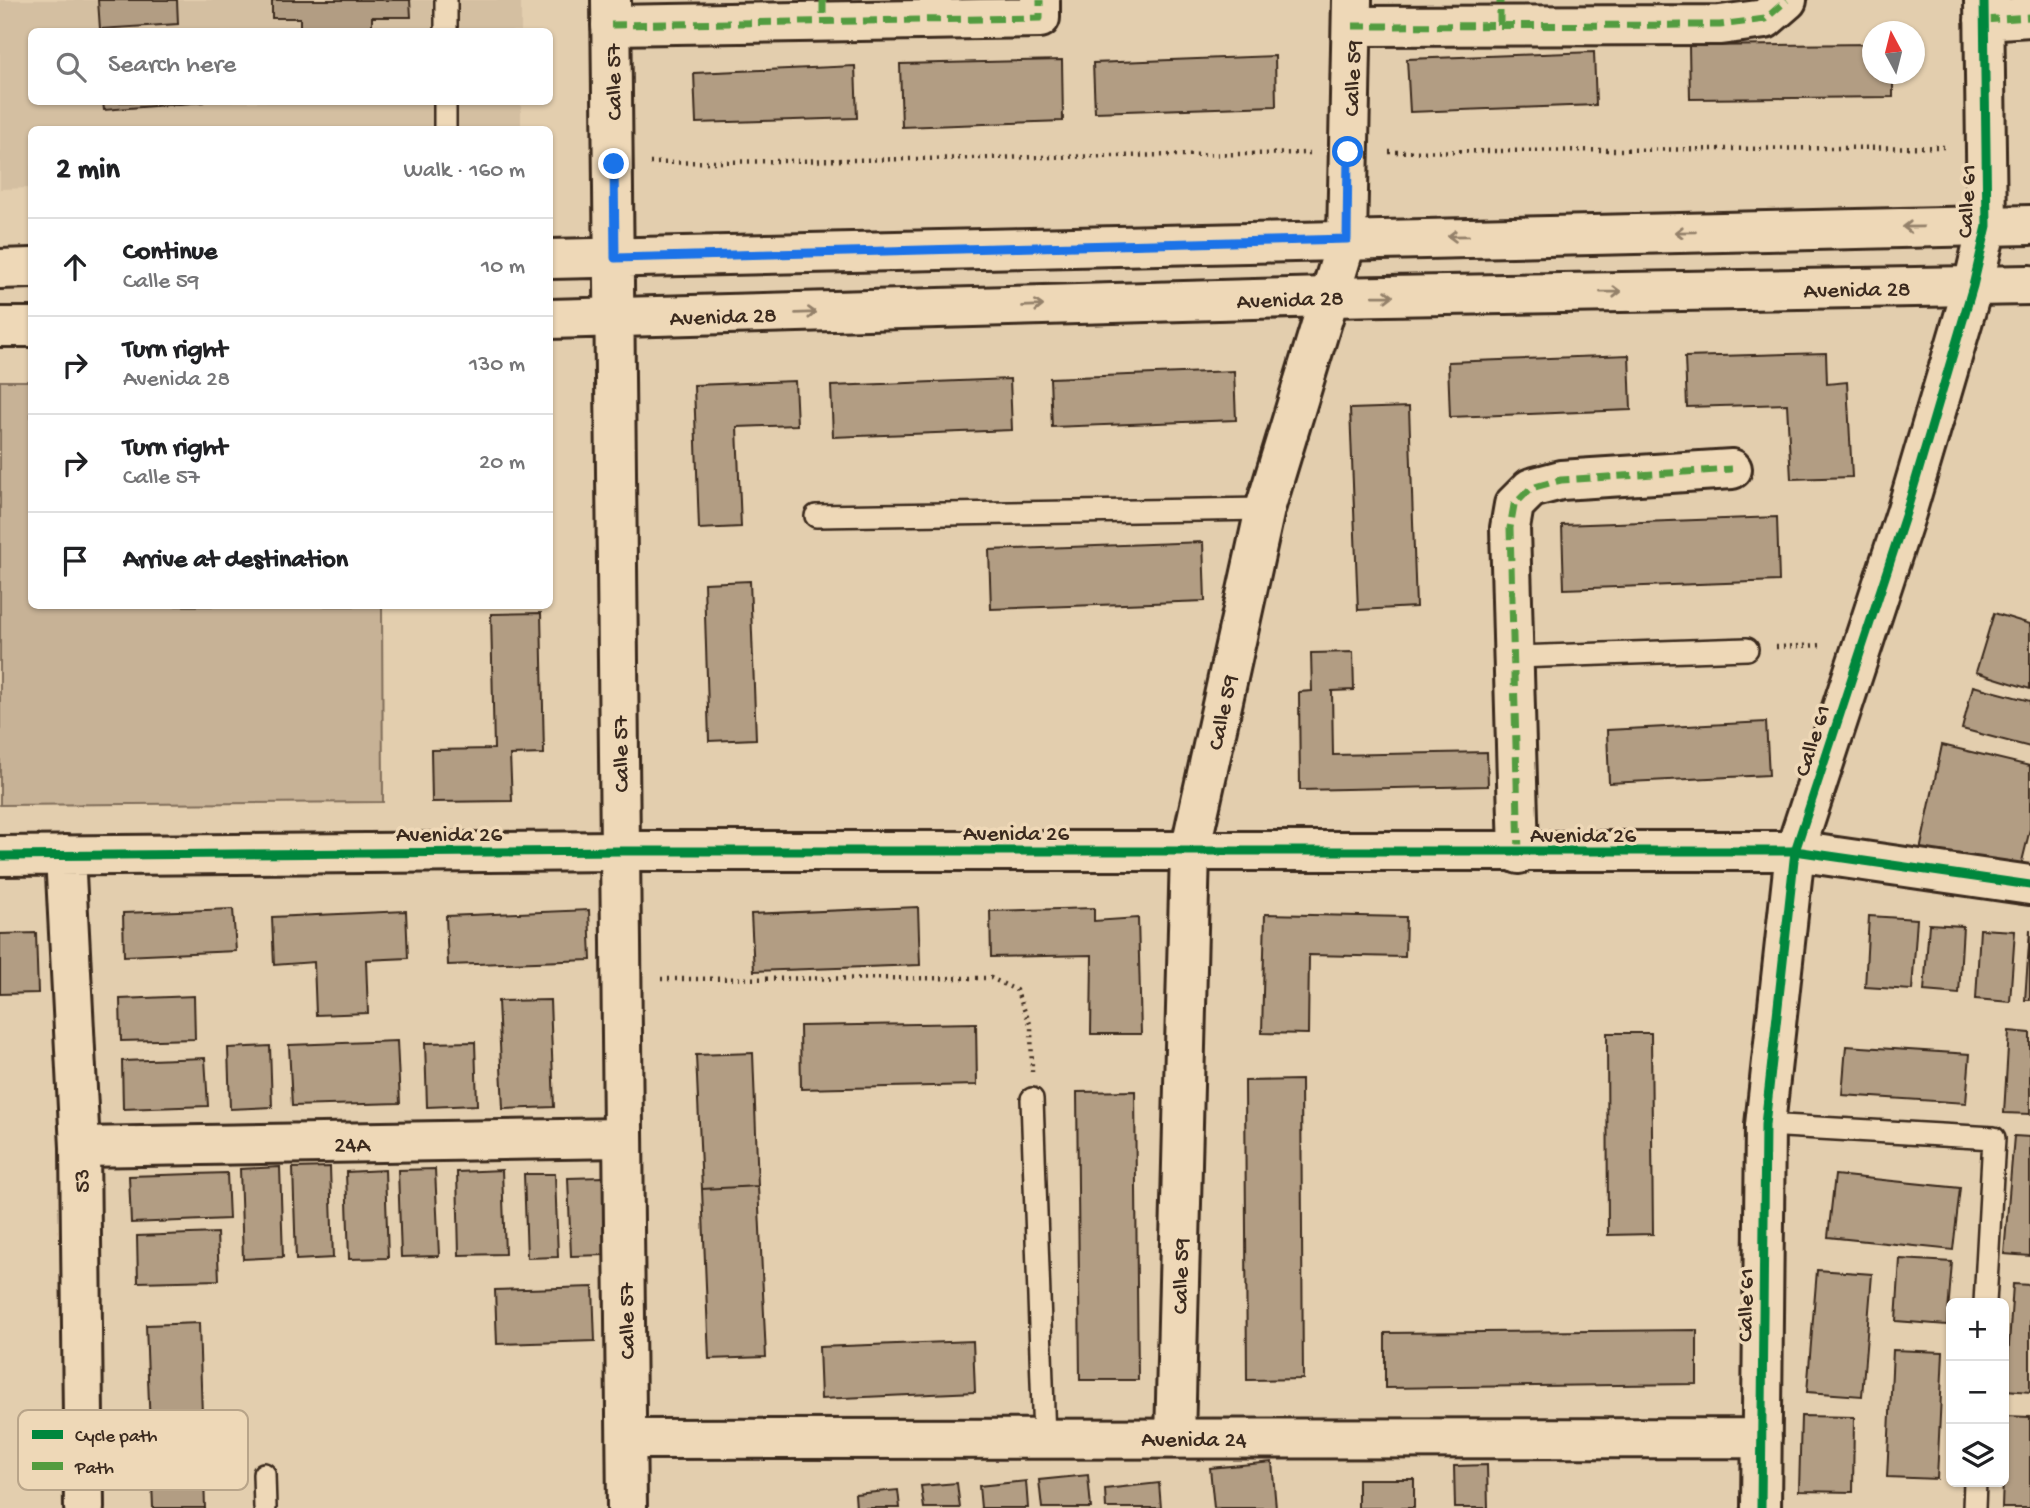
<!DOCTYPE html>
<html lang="en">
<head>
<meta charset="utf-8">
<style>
  body { margin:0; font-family:"Gochi Hand",sans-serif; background:#f6f6f6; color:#202124 }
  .controls { position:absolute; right:21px; bottom:21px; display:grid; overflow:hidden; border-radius:10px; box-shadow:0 2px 5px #0004 }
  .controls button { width:63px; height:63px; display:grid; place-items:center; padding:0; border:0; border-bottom:2px solid #e0e0e0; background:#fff; color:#202124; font:35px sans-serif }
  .compass { position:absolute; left:1862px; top:21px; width:63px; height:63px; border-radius:50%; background:#fff; box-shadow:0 2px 5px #0004; rotate:353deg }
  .stop { position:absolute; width:21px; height:21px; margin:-16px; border:5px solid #1a73e8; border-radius:50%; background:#fff }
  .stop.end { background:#1a73e8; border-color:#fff; box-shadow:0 2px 7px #0008 }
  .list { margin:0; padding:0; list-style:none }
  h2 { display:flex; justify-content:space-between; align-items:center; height:91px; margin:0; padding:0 28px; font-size:30px }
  h2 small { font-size:23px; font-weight:400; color:#757577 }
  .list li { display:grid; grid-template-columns:46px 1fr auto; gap:21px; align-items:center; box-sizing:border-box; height:98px; padding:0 28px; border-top:2px solid #e0e0e0 }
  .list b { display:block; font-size:26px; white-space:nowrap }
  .list p { margin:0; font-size:23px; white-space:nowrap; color:#757577 }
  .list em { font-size:23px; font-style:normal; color:#757577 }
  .icon { flex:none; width:38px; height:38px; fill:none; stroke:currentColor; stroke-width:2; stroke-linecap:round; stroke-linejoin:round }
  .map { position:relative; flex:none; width:2030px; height:1508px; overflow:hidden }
  .search { position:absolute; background:#fff; box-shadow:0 2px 5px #0004; left:28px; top:28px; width:525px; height:77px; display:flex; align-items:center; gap:18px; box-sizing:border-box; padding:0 24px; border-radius:10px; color:#757577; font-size:26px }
  .panel { position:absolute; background:#fff; box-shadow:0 2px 5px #0004; left:28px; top:126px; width:525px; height:483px; border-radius:10px }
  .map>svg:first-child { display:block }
</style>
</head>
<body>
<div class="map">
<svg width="2030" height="1508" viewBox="0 0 2030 1508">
  <rect width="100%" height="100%" fill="#e3ceae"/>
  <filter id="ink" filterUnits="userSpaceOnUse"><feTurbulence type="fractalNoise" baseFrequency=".0143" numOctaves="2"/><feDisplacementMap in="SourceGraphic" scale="14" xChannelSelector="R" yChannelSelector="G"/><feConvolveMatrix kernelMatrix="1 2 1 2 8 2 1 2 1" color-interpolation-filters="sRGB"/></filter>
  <g filter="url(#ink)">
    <!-- built -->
    <path fill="#d4bfa1" d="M0 0H521V31L32 32V102H521V129L32 130 31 188 0 189Z"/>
    <!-- green -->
    <path fill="#c7b296" stroke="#816e5a" stroke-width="2" d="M0 381H31L32 606H382L383 802 0 805Z"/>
    <!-- building -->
    <path fill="#b29d83" stroke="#3b2a1e" stroke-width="2" d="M98 0H177L178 24 100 29Z
      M272 0H410L411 17H372V32H300V18H272Z
      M1872 44V74H1893V97L1690 99 1689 46Z
      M1594 52 1596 105 1410 112 1407 59Z
      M1275 56 1276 106 1095 112 1093 63Z
      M1062 60 1063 121 902 127 900 64Z
      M855 66 857 118 696 123 694 73Z
      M103 102H205L104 110Z
      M1826 353 1827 384 1847 382 1852 477 1791 479 1787 404 1687 407 1685 357Z
      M1629 355 1631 410 1450 417 1448 362Z
      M1234 371 1236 420 1052 427 1050 378Z
      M1010 379 1012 430 833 437 831 386Z
      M795 381 797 425 737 427 741 527 699 529 694 385Z
      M1409 407 1416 607 1358 610 1350 409Z
      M1777 517 1779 581 1564 589 1562 525Z
      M1203 542 1205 601 991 609 989 550Z
      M750 581 756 739 709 741 704 583Z
      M541 613 544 754 510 755 512 801 432 802 431 750 494 749 491 614Z
      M1994 613 2030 624V689L1976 672Z
      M1353 652 1354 690 1332 691 1333 755 1487 752 1488 786 1300 790 1299 692 1312 691 1311 653Z
      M1973 686 2030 701V747L1962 729Z
      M1766 722 1769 775 1609 783 1607 730Z
      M1942 745 2030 766V829L2019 874 1920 851Z
      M918 907 920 965 754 971 751 914Z
      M1094 908V921L1138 918 1141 1034H1091L1092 955 991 957 990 911Z
      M233 909 236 951 124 956 123 913Z
      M589 910 591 960 448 965 446 916Z
      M406 911 408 958 366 960 368 1013 316 1015 314 962 274 965 272 917Z
      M1265 914 1406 917 1405 957 1309 955 1308 1034 1262 1033Z
      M1869 916 1917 919 1912 990 1865 987Z
      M1929 924 1963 926 1959 994 1924 991Z
      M1980 929 2015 931 2010 1002 1976 999Z
      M2030 930V1000H2025Z
      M36 933 38 993 0 994V934Z
      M194 996 195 1039 121 1041 120 999Z
      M550 1000 554 1107 503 1109 498 1001Z
      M976 1023 977 1085 801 1089 800 1026Z
      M2009 1031 2030 1033V1114L2004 1113Z
      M1607 1033H1651L1653 1234 1608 1235Z
      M397 1041 400 1103 292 1106 289 1045Z
      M475 1042 477 1105 427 1107 425 1043Z
      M270 1046 272 1107 230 1109 228 1048Z
      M1846 1046 1970 1054 1966 1103 1842 1095Z
      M753 1053 758 1186 702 1189 696 1055Z
      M205 1058 208 1106 123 1109 122 1061Z
      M1301 1080 1303 1379 1247 1380 1245 1081Z
      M1135 1091 1138 1380H1080L1077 1092Z
      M2014 1136 2030 1137V1256L2004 1254Z
      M280 1167 283 1257 243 1259 240 1169Z
      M330 1167 333 1258 296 1260 293 1168Z
      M435 1169 439 1256 401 1257 398 1170Z
      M385 1170 388 1258 349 1259 346 1172Z
      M502 1170 505 1254 459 1255 457 1172Z
      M227 1173 229 1219 131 1223 129 1176Z
      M524 1174H555L558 1257 527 1258Z
      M1835 1175 1960 1188 1953 1250 1828 1237Z
      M603 1177 606 1255 571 1256 568 1178Z
      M758 1186 766 1357 709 1359 702 1189Z
      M217 1233 219 1280 138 1282 137 1236Z
      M1900 1259 1952 1262 1947 1325 1896 1321Z
      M1817 1270 1872 1274 1862 1396 1807 1392Z
      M2013 1284 2030 1285V1392L2006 1390Z
      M593 1287 595 1341 497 1344 495 1290Z
      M199 1323 205 1508H153L146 1325Z
      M1697 1330V1384L1385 1388V1333Z
      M973 1341 975 1392 821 1399 819 1347Z
      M1893 1350 1943 1352 1937 1479 1887 1477Z
      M1801 1416 1854 1417 1853 1492 1799 1491Z
      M2005 1416 2030 1417V1508H2002Z
      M1272 1462 1276 1508H1214L1210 1468Z
      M1487 1465 1488 1508H1455L1454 1466Z
      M1088 1475 1091 1508H1042L1039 1480Z
      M1358 1479H1414V1508H1358Z
      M1026 1481 1028 1508H981L979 1486Z
      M957 1483 960 1508H924L921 1486Z
      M1159 1483 1161 1508H1106L1105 1489Z
      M898 1490 900 1508H856L855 1494Z"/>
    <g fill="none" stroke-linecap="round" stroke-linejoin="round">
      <!-- lane casing -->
      <g stroke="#3b2a1e" stroke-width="26">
        <path id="lane" d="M446 32V0
          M445 130V102
          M816 516 1265 509
          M1514 657 1747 649
          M1032 1099 1044 1438
          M1765 1125 1994 1138 1985 1303
          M264 1474 265 1508
          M1974 1508 1975 1482"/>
      </g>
      <!-- street casing -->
      <g stroke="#3b2a1e" stroke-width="44">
        <path id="street" d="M1984 20 2030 17
          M611 25 1040 18V0
          M1353 26 1720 25 1765 19 1787 0
          M1519 854 1510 528 1514 505 1531 488 1561 480 1732 469
          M65 855 80 1147 84 1508
          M0 856 620 851H1795L2030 885
          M80 1147 623 1138
          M1175 1438 1190 851 1265 509 1347 239 1352 0
          M627 1439 1762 1438
          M1761 1508 1765 1125 1795 851 1906 513 1973 286 1987 226 1984 0"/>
      </g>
      <!-- secondary casing -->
      <g stroke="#3b2a1e" stroke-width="44">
        <path id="secondary" d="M611 0 627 1508
          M550 259 2030 225
          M0 269 32 268
          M550 319 1328 297 2030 285
          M0 327H32"/>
      </g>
      <!-- path -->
      <path stroke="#3b2a1e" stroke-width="4.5" stroke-dasharray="2 5" stroke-linecap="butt" d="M1389 152 1947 147
        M650 163 1310 153
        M1776 647 1824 645
        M661 979 991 978 1016 990 1031 1026 1032 1072"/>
      <!-- lane -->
      <use href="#lane" stroke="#eed8b7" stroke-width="21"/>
      <!-- street -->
      <use href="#street" stroke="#eed8b7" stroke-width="38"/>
      <!-- secondary -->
      <use href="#secondary" stroke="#eed8b7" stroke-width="38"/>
      <!-- quiet -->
      <path stroke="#529c3f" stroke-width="7" stroke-dasharray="14 7" stroke-linecap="butt" d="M823 0V21
        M1984 20 2030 17
        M611 25 1040 18V0
        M1500 25V0
        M1353 26 1720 25 1765 19 1787 0
        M1519 854 1510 528 1514 505 1531 488 1561 480 1732 469"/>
      <!-- cycleway casing -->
      <g stroke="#eed8b7" stroke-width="13">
        <path id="cycleway" d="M0 856 620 851H1795L2030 885
          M1761 1508 1765 1125 1795 851 1906 513 1973 286 1987 226 1984 0"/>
      </g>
      <!-- cycleway -->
      <use href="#cycleway" stroke="#00873e" stroke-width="9"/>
    </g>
    <!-- one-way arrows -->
    <defs><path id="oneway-shaft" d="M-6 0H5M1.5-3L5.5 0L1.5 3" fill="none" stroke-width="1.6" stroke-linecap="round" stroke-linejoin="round" transform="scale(1.75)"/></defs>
    <g stroke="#94816a">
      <use href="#oneway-shaft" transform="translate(1913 227) rotate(179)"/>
      <use href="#oneway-shaft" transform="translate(1685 232) rotate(179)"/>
      <use href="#oneway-shaft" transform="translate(1458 236) rotate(179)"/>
      <use href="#oneway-shaft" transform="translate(1611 292) rotate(-1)"/>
      <use href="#oneway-shaft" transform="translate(1383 296) rotate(-1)"/>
      <use href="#oneway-shaft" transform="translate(1033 306) rotate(-2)"/>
      <use href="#oneway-shaft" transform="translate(806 313) rotate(-2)"/>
    </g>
  </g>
  <g fill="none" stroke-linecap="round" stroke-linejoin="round" filter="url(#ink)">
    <!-- route -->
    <path stroke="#1a73e8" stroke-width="9" d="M614 164 615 258 1347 239 1348 152"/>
  </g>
  <g text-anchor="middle" stroke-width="7" stroke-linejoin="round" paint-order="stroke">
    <!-- street labels -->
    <g font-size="23" fill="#3b2a1e" stroke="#eed8b7">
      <text transform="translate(1351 78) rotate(-88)" y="8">Calle 59</text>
      <text transform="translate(612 82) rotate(-91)" y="8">Calle 57</text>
      <text transform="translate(1965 201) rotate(-87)" y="8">Calle 61</text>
      <text transform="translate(1857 288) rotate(-1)" y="8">Avenida 28</text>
      <text transform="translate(1290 298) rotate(-2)" y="8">Avenida 28</text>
      <text transform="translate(723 315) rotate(-2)" y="8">Avenida 28</text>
      <text transform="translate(1221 712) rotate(-78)" y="8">Calle 59</text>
      <text transform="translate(1811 740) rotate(-72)" y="8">Calle 61</text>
      <text transform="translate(619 754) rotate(-91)" y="8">Calle 57</text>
      <text x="1016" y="840">Avenida 26</text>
      <text x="449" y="841">Avenida 26</text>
      <text x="1583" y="842">Avenida 26</text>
      <text transform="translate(352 1143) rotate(-1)" y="8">24A</text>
      <text transform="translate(80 1181) rotate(-91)" y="8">53</text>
      <text transform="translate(1179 1276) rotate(-89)" y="8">Calle 59</text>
      <text transform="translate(1744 1305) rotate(-89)" y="8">Calle 61</text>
      <text transform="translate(625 1321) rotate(-91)" y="8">Calle 57</text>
      <text x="1194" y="1446">Avenida 24</text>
    </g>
  </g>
  <!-- legend -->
  <rect x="18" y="1410" width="230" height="80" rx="10" fill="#eed8b7" stroke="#b8a489" stroke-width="2"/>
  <rect x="32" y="1430" width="31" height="9" fill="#00873e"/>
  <rect x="32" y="1462" width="31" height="8" fill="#529c3f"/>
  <g font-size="19" fill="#3b2a1e">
    <text x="75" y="1441">Cycle path</text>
    <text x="75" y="1473">Path</text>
  </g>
</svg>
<div class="controls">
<button>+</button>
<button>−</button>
<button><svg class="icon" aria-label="layers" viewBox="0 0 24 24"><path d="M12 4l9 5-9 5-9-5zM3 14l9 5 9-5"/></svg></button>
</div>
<svg class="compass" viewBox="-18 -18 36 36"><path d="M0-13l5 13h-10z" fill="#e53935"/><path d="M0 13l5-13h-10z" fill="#757577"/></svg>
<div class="stop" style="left:1348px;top:152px"></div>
<div class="stop end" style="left:614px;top:164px"></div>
<div class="search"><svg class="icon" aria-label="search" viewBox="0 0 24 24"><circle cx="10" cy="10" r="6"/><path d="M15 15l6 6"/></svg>Search here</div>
<section class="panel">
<h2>2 min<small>Walk · 160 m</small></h2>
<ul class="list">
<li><svg class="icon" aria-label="ahead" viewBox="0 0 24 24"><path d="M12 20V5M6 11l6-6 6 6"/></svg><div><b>Continue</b><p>Calle 59</p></div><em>10 m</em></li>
<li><svg class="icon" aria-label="right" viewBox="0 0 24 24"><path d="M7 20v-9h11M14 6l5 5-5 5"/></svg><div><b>Turn right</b><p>Avenida 28</p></div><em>130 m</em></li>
<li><svg class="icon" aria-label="right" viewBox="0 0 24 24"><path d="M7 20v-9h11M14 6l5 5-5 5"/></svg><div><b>Turn right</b><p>Calle 57</p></div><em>20 m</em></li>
<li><svg class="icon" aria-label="arrive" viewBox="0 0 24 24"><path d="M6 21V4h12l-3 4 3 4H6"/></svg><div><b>Arrive at destination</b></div></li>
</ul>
</section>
</div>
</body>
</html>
